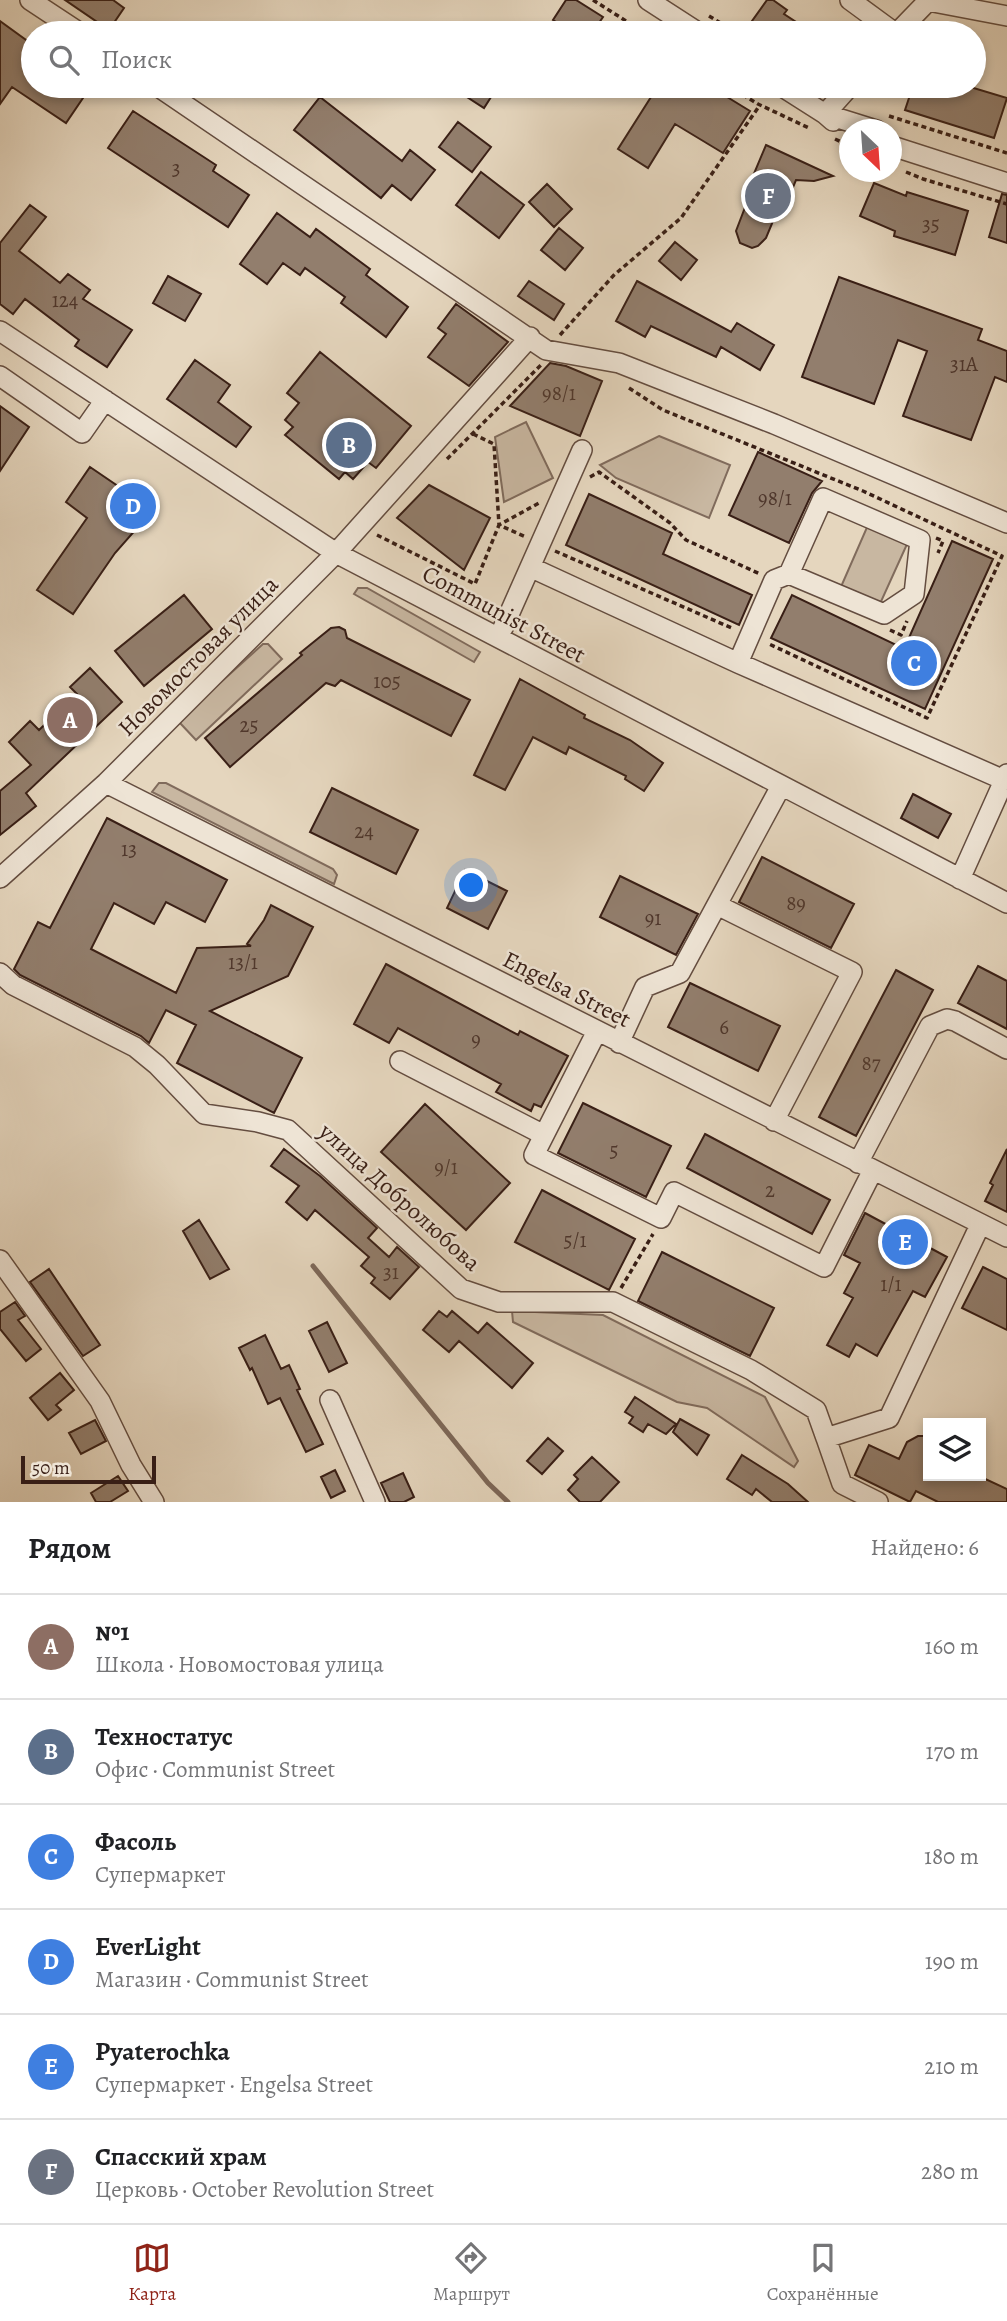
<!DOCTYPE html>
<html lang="ru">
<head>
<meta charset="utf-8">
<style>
  body { margin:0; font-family:Alegreya,serif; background:#f6f6f6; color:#202124 }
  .controls { position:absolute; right:21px; bottom:21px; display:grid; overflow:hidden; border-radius:0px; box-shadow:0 4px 10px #0003 }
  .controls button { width:63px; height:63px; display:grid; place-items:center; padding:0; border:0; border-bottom:2px solid #e0e0e0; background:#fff; color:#202124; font:35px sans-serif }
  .compass { position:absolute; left:839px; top:119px; width:63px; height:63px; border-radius:50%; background:#fff; box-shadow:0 4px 10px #0003; rotate:155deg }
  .scale { position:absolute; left:21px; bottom:18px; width:135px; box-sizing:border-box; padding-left:7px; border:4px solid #391f16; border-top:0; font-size:19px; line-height:24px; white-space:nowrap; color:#391f16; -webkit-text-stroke:5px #eee4d5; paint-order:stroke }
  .you { position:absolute; left:472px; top:886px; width:24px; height:24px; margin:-18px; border:5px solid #fff; border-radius:50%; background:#1a73e8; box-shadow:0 0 0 10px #1a73e833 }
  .badge { display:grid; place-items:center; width:46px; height:46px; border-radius:50%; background:#8f2418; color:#fff; font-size:23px; font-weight:700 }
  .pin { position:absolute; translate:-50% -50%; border:4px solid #fff; box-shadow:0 2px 7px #0006 }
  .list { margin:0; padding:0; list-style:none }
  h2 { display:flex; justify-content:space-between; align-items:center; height:91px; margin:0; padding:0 28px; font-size:30px }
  h2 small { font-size:23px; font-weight:400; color:#757577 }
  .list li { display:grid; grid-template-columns:46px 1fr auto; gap:21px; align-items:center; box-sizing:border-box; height:105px; padding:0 28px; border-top:2px solid #e0e0e0 }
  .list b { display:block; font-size:26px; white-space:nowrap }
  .list p { margin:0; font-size:23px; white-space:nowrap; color:#757577 }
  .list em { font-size:23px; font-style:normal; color:#757577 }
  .icon { flex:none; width:38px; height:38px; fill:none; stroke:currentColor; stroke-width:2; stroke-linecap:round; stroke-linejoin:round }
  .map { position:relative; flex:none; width:1007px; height:1502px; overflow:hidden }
  .search { position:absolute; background:#fff; box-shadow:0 4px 10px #0003; left:21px; right:21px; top:21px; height:77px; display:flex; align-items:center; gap:18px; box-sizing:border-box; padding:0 24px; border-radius:38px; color:#757577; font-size:26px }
  .sheet { height:721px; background:#fff }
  nav { display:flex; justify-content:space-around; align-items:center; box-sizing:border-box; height:98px; border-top:2px solid #e0e0e0; background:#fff; font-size:19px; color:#757577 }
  nav a { display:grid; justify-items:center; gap:4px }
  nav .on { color:#8f2418 }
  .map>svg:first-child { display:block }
</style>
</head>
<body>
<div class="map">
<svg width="1007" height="1502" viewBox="0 0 1007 1502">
  <rect width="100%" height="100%" fill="#e5d6be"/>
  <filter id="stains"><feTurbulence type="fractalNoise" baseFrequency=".00286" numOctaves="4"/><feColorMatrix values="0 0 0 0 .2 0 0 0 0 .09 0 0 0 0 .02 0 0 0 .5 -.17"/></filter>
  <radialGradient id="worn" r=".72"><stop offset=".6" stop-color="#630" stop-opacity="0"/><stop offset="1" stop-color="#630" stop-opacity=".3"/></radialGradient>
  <!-- green -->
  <path fill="#c8b7a1" stroke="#806b5c" stroke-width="2" d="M526 422 553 478 504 502 495 437Z
    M659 436 730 465 709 518 616 478 600 465Z
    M868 525 908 542 879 606 840 589Z
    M358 588H367L480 652 474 662 354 594Z
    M263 644H268L282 659 196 740 180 723V719Z
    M159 783H166L333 869 337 875 334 884 152 792Z
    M512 1311 603 1315 765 1397 798 1461 794 1467 707 1408 677 1402 513 1322Z"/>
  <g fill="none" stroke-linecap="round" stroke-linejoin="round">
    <!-- stream -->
    <path stroke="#7d6859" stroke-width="5" d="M313 1266 488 1483 508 1502"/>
  </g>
  <!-- building -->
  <path fill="#927e6d" stroke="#391f16" stroke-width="2" d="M65 0H113L124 8 109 30Z
    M566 0H576L603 17 592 33H574L553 20Z
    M767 0H773L787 10 784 14 813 33H755L747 28Z
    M0 21 33 45V86H72L85 95 66 123 12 87 0 104Z
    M450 86H498L484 108Z
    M658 86H709L750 111 723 153 675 124 648 168 618 149Z
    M913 86H967L1007 98 994 138 905 110Z
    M320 97 402 161 410 150 435 170 411 200 392 185 381 198 294 130Z
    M133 111 216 165 213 171 249 195 228 227 108 148Z
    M458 122 491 147 472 172 439 147Z
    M766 145 833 176 814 181 796 180 783 211 778 209 766 238 758 246 752 248 740 243 736 231 749 197 745 195Z
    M481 172 524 205 499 238 456 205Z
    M874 183 906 196 907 192 968 211 955 255 894 236 895 231 860 216Z
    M547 184 572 209 554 227 529 202Z
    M1002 194 1007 195V243L989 237Z
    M30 205 46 217 19 251 60 283 68 274 90 290 83 299 132 330 107 367 75 346 79 340 25 299 13 314 0 304V243Z
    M277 213 310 237 316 229 370 269 366 275 408 307 386 337 341 303 345 297 305 268 300 275 283 263 267 284 240 264Z
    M559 228 583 248 565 270 541 250Z
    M675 242 697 260 681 280 659 261Z
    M168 276 201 294 185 321 153 303Z
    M839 277 982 329 978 340 1007 351V382L995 377 971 440 903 416 927 351 898 340 874 404 802 377Z
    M529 281 564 304 554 320 518 296Z
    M637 281 731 332 737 323 774 345 760 370 721 347 716 357 651 326 645 337 616 321Z
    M456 304 508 342 469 386 428 357 446 334 438 328Z
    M320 352 411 426 376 468 368 462 353 479 345 472 339 479 285 435 293 427 285 420 299 403 287 393Z
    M195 360 230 385 218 402 251 427 236 447 167 399Z
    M550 363 566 366 602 381 580 436 510 406Z
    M0 406 29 427 0 471Z
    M758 452 822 481 812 493 789 543 729 515Z
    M90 467 153 510 115 553 73 614 37 590 87 518 66 502Z
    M429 485 490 518 464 570 397 518Z
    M589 494 672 533 663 554 752 595 739 625 566 545Z
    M952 541 993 559 925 709 771 638 792 595 896 645 908 640Z
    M184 595 212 629 144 686 115 651Z
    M339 627 345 630 347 638 470 700 451 736 341 680 335 686 326 683 230 767 205 738 302 655 300 653 331 628Z
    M90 668 122 702 26 793 36 806 0 835V791L31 765 9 742 30 721 39 730 77 694 70 687Z
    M520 679 585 715 584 718 630 740 663 763 644 791 625 779 626 776 569 747 566 754 533 737 505 790 474 775Z
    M332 788 418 830 396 874 310 832Z
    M913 794 951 814 938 838 901 818Z
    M107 818 227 880 205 922 166 902 154 924 114 903 91 949 176 993 197 948 251 946 247 944 264 920 271 905 313 927 288 976 210 1011 302 1058 274 1113 177 1063 196 1025 166 1010 149 1043 141 1036 20 975 14 969 38 922 50 928Z
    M762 857 854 904 831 948 739 902Z
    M465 870 507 891 488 929 447 908Z
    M620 876 698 914 676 955 600 917Z
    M386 964 518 1035 520 1031 568 1056 541 1107 534 1104 531 1111 496 1092 501 1084 398 1028 389 1043 354 1024Z
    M978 966 1007 981V1029L958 1003Z
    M896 970 933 990 856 1136 819 1117Z
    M690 983 780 1026 758 1071 668 1027Z
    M583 1103 671 1146 646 1197 558 1153Z
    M425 1104 510 1183 466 1230 381 1152Z
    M705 1134 830 1200 812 1234 687 1168Z
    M284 1149 320 1176 377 1228 368 1238 389 1257 397 1247 419 1267 390 1299 371 1283 375 1278 361 1266 369 1257 315 1210 307 1220 286 1202 299 1186 271 1166Z
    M1007 1149V1212L985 1201 993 1185 990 1183Z
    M542 1190 635 1239 609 1290 515 1242Z
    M865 1213 947 1257 925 1297 913 1291 877 1356 856 1344 849 1357 827 1345 853 1298 844 1293 860 1263 844 1255Z
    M199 1220 229 1269 210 1279 183 1231Z
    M662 1252 774 1308 750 1356 638 1301Z
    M983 1267 1007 1279V1330L962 1308Z
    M49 1269 100 1345 83 1356 30 1282Z
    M15 1302 25 1316 18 1320 41 1349 26 1361 0 1329V1312Z
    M439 1311 447 1317 452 1311 478 1333 487 1323 533 1363 512 1388 459 1341 449 1352 423 1330Z
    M327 1322 347 1363 329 1372 309 1331Z
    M265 1335 281 1369 289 1365 300 1389 297 1390 323 1444 306 1452 280 1398 268 1404 252 1368 250 1370 239 1348Z
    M60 1373 74 1390 56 1405 61 1410 48 1420 30 1398Z
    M635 1397 676 1424 666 1434 648 1424 643 1432 629 1423 633 1417 625 1412Z
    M680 1419 709 1435 697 1455 673 1432Z
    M95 1420 106 1441 81 1454 69 1433Z
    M918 1436H928V1476H979L1007 1489V1502H938L916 1491 910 1502 855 1475 869 1445 899 1459 907 1442Z
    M548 1438 563 1451 542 1474 527 1461Z
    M742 1455 788 1484 808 1502H772L756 1489 752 1495 727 1479Z
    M592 1457 619 1482 600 1502H580L568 1490 578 1479 574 1475Z
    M335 1470 345 1491 331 1498 321 1477Z
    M403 1473 414 1497 404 1502H390L381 1483Z
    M118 1476 128 1491 110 1502H96L91 1493Z"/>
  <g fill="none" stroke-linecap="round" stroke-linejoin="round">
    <!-- minor casing -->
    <g stroke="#644d40" stroke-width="22">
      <path id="minor" d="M30 0 80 33
        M648 0 699 33
        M850 0 895 33
        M928 1 1007 16
        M897 33 929 0
        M157 86 546 350 619 363 774 424 1007 523
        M781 86 825 114 876 130
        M833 121 825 114 850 86
        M892 146 1007 183
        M0 331 336 553 1007 903
        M0 376 82 433 105 400
        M530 567 738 663 1004 780
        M503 628 582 450
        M738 663 774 580 789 574 823 498 920 540 914 594 884 614 789 574
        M106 783 1007 1237
        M0 878 106 783 336 553 530 337
        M960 879 1007 774
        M717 905 852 972 774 1121
        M0 973 13 985 135 1047 157 1065 204 1114 258 1122 288 1130 461 1289 499 1302H613L751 1370 816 1410 826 1438
        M597 1031 534 1155 661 1218 674 1192 824 1267 873 1170
        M619 1043 645 987 680 973 781 786
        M400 1061 544 1135
        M858 1163 930 1026 947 1019 955 1021 1007 1049
        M0 1260 100 1401 131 1465 154 1502
        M330 1400 375 1502
        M878 1502 842 1484 826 1438 889 1418 980 1225"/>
    </g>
    <!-- path -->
    <path stroke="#391f16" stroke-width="3.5" stroke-dasharray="5 3.5" stroke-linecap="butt" d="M593 0 645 33
      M709 16 737 33
      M728 86 758 104 809 128
      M889 116 1007 153
      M835 139 850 146
      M906 172 923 179 1007 204
      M560 335 614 275 681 218 760 105
      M629 388 663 410 863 491 1002 556 927 718 767 643
      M473 434 494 444 499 525 539 503
      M447 459 541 365
      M590 477 599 472 670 523 686 540 760 574
      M377 535 475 584 499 525 526 537
      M936 538 943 541 938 553
      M555 551 734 629
      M890 630 901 635 907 621
      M621 1288 653 1234"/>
    <!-- minor -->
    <use href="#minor" stroke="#eee4d5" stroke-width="19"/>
  </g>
  <g text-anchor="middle" stroke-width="5" stroke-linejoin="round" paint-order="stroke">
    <!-- number labels -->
    <g font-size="21" fill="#4f372c">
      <text x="176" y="175">3</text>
      <text x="931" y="231">35</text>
      <text x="65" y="307">124</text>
      <text x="964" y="371">31А</text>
      <text x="559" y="400">98/1</text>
      <text x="775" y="505">98/1</text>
      <text x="387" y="688">105</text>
      <text x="249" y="732">25</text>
      <text x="364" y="838">24</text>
      <text x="129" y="856">13</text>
      <text x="796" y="910">89</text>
      <text x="653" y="925">91</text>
      <text x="243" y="969">13/1</text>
      <text x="724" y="1034">6</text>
      <text x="476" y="1046">9</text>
      <text x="871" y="1070">87</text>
      <text x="614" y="1157">5</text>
      <text x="446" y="1174">9/1</text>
      <text x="770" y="1197">2</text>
      <text x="575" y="1247">5/1</text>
      <text x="391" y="1279">31</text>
      <text x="891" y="1291">1/1</text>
    </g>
    <!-- street labels -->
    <g font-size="24" fill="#391f16" stroke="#eee4d5">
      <text transform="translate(504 614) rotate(28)" y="8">Communist Street</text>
      <text transform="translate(198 656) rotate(-45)" y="8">Новомостовая улица</text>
      <text transform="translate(567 989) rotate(27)" y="8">Engelsa Street</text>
      <text transform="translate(400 1197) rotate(42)" y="8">улица Добролюбова</text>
    </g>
  </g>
  <rect width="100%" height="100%" filter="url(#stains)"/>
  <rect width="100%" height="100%" fill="url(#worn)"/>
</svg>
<div class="controls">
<button><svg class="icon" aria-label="layers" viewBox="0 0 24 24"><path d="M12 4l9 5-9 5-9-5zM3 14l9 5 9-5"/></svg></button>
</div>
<svg class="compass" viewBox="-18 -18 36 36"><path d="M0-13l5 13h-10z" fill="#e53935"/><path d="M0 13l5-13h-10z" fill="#757577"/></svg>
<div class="scale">50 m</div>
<div class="you"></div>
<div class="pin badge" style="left:70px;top:720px;background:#8d6e63">A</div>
<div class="pin badge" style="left:349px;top:445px;background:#5c6f8a">B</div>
<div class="pin badge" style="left:914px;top:663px;background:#3f7fe0">C</div>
<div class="pin badge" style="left:133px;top:506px;background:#3f7fe0">D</div>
<div class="pin badge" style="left:905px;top:1242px;background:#3f7fe0">E</div>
<div class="pin badge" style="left:768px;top:196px;background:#6b7280">F</div>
<div class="search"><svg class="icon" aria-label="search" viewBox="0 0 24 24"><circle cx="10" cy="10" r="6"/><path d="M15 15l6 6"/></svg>Поиск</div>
</div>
<section class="sheet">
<h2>Рядом<small>Найдено: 6</small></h2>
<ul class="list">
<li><span class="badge" style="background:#8d6e63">A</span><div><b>№1</b><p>Школа · Новомостовая улица</p></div><em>160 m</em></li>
<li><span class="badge" style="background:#5c6f8a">B</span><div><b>Техностатус</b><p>Офис · Communist Street</p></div><em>170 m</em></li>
<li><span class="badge" style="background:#3f7fe0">C</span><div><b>Фасоль</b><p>Супермаркет</p></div><em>180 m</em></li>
<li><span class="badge" style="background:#3f7fe0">D</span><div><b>EverLight</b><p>Магазин · Communist Street</p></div><em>190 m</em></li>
<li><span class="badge" style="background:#3f7fe0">E</span><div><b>Pyaterochka</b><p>Супермаркет · Engelsa Street</p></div><em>210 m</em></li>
<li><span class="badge" style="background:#6b7280">F</span><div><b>Спасский храм</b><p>Церковь · October Revolution Street</p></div><em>280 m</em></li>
</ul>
</section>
<nav>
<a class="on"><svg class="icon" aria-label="map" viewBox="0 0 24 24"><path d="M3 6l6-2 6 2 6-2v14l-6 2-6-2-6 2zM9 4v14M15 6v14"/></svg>Карта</a>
<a><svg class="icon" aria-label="directions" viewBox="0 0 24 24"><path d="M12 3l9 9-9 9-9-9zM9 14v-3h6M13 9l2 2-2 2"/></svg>Маршрут</a>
<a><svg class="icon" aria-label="saved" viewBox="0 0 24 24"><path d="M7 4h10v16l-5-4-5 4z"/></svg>Сохранённые</a>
</nav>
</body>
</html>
